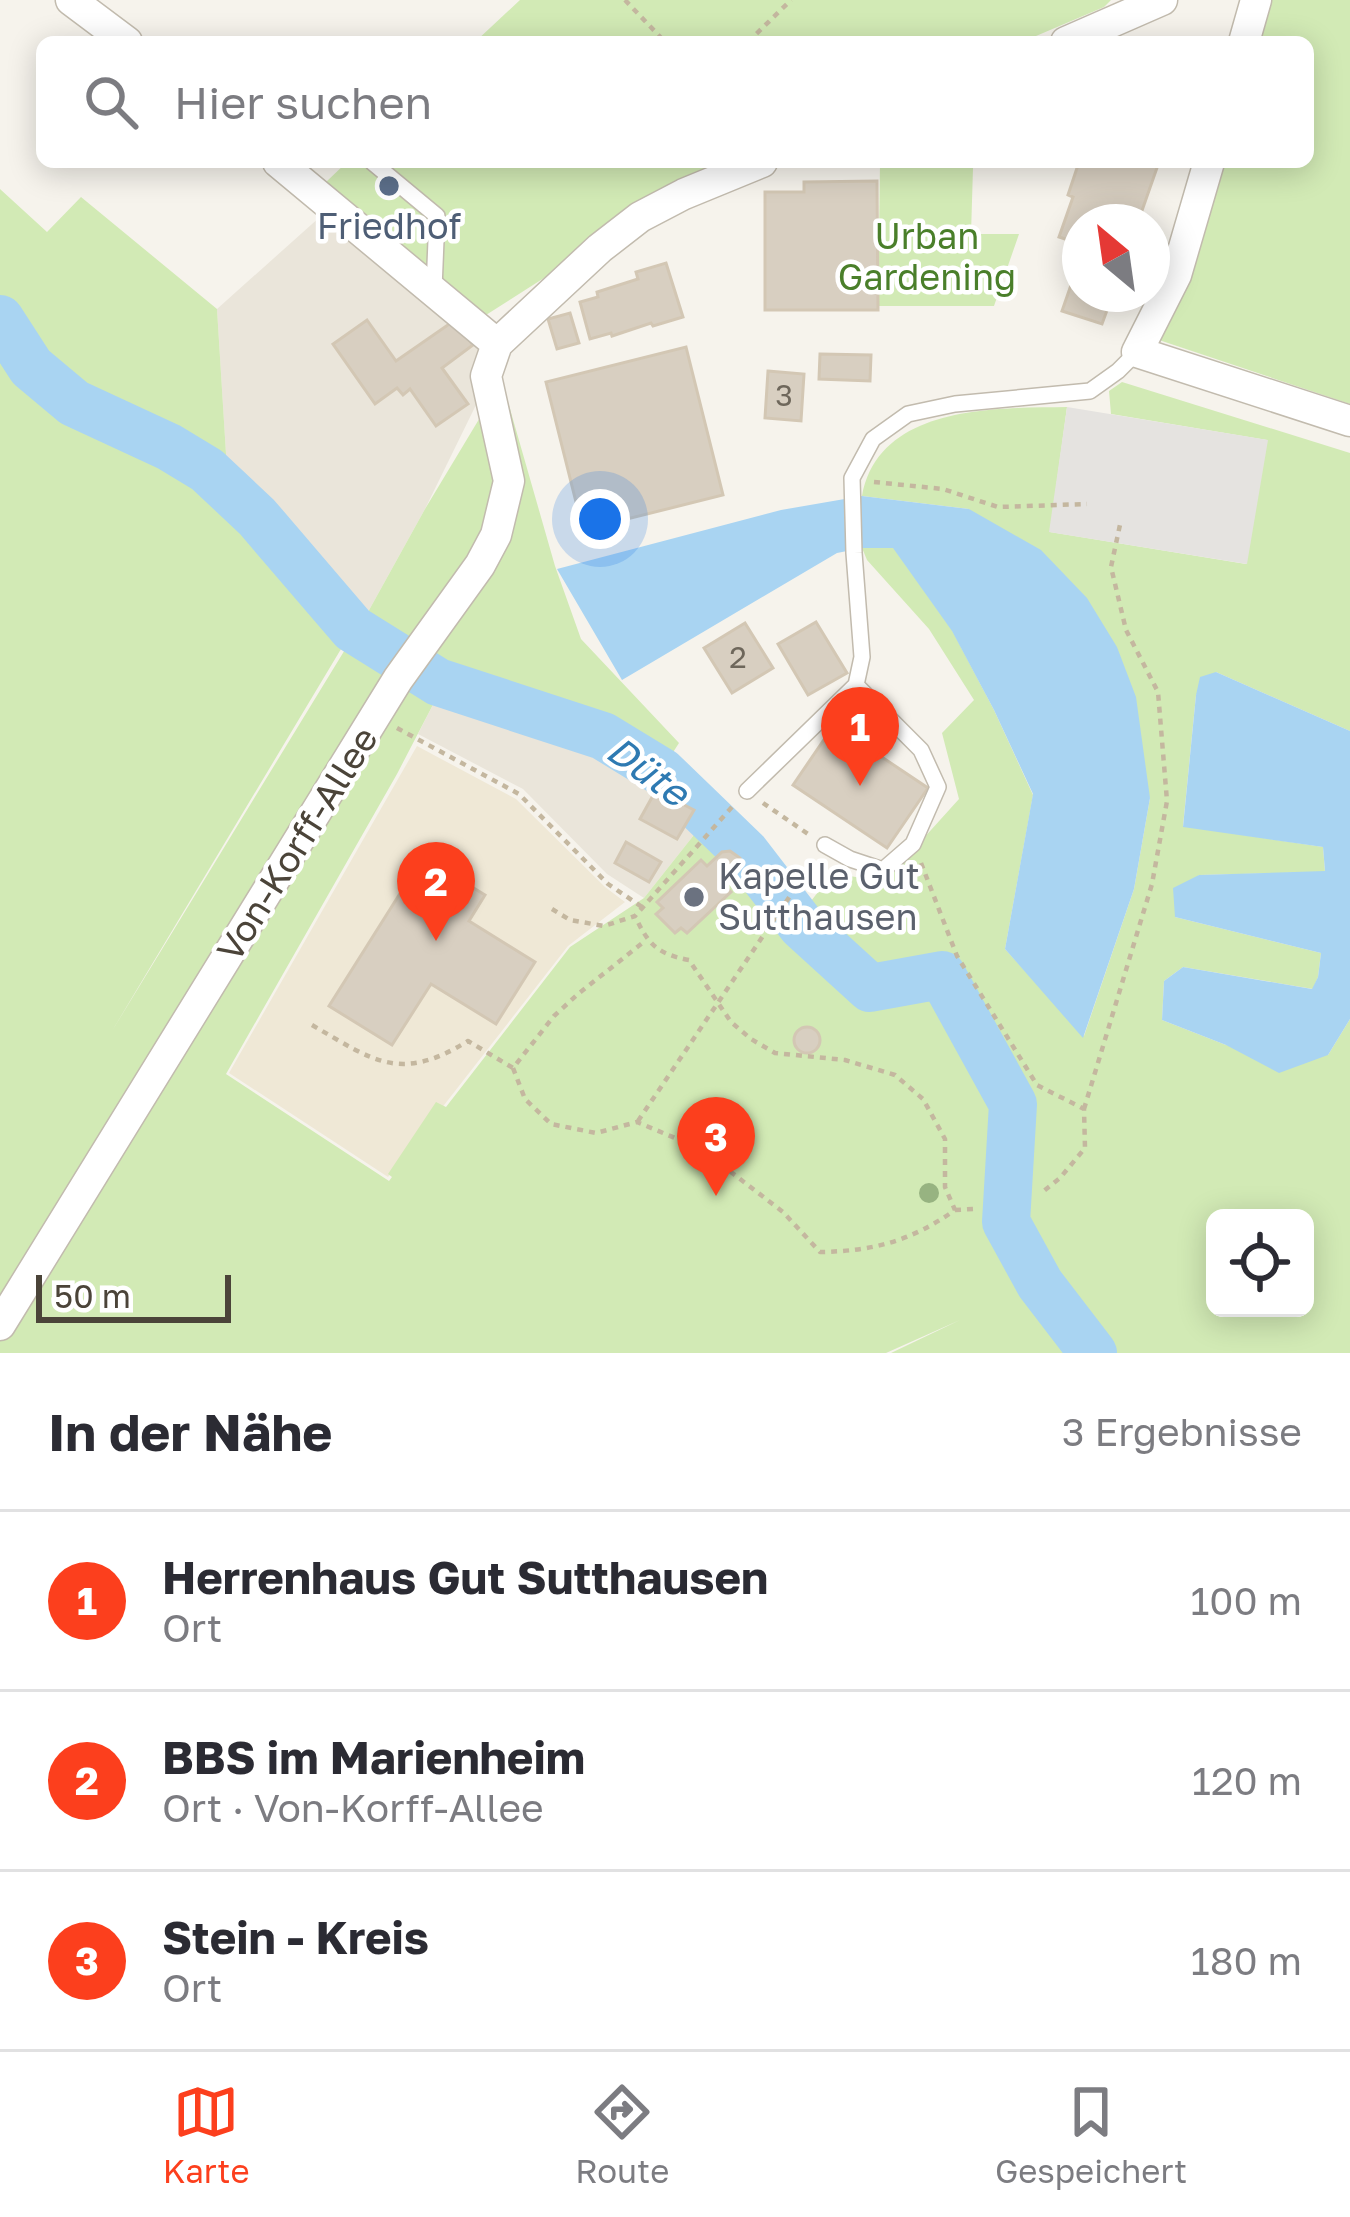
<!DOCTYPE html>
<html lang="de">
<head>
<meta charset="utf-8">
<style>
  body { margin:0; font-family:"Golos Text",sans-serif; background:#f2f2f3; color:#2b2b33 }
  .controls { position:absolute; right:36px; bottom:36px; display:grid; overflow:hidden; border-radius:18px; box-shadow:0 6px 30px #0003 }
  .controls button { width:108px; height:108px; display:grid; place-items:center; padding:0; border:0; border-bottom:3px solid #e1e1e2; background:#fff; color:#2b2b33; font:60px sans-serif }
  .compass { position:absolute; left:1062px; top:204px; width:108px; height:108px; border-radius:50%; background:#fff; box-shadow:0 6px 30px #0003; rotate:331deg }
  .scale { position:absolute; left:36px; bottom:30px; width:195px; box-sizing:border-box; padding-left:12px; border:6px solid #4b4439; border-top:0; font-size:33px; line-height:42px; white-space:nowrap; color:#4b4439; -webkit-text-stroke:9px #fff; paint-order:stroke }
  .you { position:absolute; left:600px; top:519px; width:42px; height:42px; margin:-30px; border:9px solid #fff; border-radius:50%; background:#1a73e8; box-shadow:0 0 0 18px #1a73e833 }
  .badge { display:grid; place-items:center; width:78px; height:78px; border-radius:50%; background:#fc3f1d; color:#fff; font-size:39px; font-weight:700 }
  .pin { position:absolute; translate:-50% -99px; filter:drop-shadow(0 3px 6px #0008) }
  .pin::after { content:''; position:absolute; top:63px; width:42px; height:36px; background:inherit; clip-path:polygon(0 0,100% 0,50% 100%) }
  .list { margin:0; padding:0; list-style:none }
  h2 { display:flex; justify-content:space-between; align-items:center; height:156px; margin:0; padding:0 48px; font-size:51px }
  h2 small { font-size:39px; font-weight:400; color:#7c7c81 }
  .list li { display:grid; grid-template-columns:78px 1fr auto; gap:36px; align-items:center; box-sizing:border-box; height:180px; padding:0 48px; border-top:3px solid #e1e1e2 }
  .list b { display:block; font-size:45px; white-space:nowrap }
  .list p { margin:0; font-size:39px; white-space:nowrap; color:#7c7c81 }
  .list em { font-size:39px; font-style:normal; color:#7c7c81 }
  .icon { flex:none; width:66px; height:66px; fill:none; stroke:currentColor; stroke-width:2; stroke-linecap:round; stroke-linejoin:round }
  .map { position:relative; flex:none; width:1350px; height:1353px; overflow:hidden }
  .search { position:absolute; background:#fff; box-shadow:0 6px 30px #0003; left:36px; right:36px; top:36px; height:132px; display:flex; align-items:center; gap:30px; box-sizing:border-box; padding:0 42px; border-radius:18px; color:#7c7c81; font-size:45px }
  .sheet { height:696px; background:#fff }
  nav { display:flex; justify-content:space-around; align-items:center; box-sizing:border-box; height:168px; border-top:3px solid #e1e1e2; background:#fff; font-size:33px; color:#7c7c81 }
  nav a { display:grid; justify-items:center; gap:6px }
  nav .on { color:#fc3f1d }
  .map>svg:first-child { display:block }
</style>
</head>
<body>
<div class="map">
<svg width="1350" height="1353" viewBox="0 0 1350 1353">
  <rect width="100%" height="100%" fill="#f6f3ec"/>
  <!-- residential -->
  <path fill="#eae5da" d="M321 216 498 360 425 509 368 612 227 470 217 309Z
    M439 693 657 777 705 821 644 898 607 874 523 789 418 734Z"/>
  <!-- education -->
  <path fill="#efe8d6" d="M417 746 516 799 605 887 625 902 568 946 388 1177 229 1073Z"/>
  <!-- green -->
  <path fill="#d2eab5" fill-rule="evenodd" d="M520 0H1111L1104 7 1022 42H475Z
    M1266 0H1350V404L1159 340 1221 162H1308V42H1254Z
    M347 162H736L662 193 544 278 486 315 326 182Z
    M880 165 973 168 971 234H1019L994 306H878Z
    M0 189 47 232 81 197 217 309 227 470 195 489 257 517 353 629 112 1031 368 612 425 509 502 381 555 566 581 639 679 743 657 777 439 693 397 774 226 1074 389 1181 392 1177 388 1174 436 1102 446 1107 570 947 644 898 705 821 742 856 798 929 869 994 939 983 1006 1105 1000 1223 1034 1288 1025 1293 1070 1353H891L960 1320 886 1353H0Z
    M1122 382 1350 453V731L1216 672 1196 695 1183 826 1323 847 1325 872 1199 875 1175 917 1321 953 1318 977 1313 989 1183 967 1164 981 1162 1020 1226 1045 1328 1055 1350 1019V1353H1109L1052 1284 1014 1220 1019 1104 946 971 868 980 800 915 833 873 884 882 959 799 942 733 974 700 929 629 867 560 862 548 893 547 952 630 994 710 1033 795 1005 949 1084 1036 1134 889 1150 798 969 509 862 496C879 405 994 408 1067 407L1050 532 1246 564 1267 440 1111 414 1109 391ZM1215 1218H1305V1308H1215Z"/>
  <!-- parking -->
  <path fill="#e5e3e0" d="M1067 407 1268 440 1247 564 1049 532Z"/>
  <!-- water -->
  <path fill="#a9d4f2" d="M862 496 969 509 1041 550 1087 598 1117 647 1136 697 1150 798 1134 889 1083 1038 1005 949 1033 794 994 710 952 631 893 548H862L837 553 622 680 557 569 781 510Z
    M1216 672 1350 731V1019L1328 1055 1279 1073 1226 1045 1162 1020 1164 981 1183 967 1312 989 1318 977 1321 953 1175 917 1173 888 1199 875 1325 871 1323 847 1183 827 1196 695 1200 677Z"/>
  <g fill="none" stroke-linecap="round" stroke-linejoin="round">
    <!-- river -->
    <path stroke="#a9d4f2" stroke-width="48" d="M0 319 31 367 74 403 169 447 207 470 257 517 353 629 438 682 603 736 662 772 745 852 802 926 870 988 942 975 1013 1104 1006 1222 1040 1284 1093 1353"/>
  </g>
  <!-- building -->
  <path fill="#d8cfc1" stroke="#d3c7b4" stroke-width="3" d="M1074 162H1159L1138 222H1080V244L1059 237 1073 197 1068 195 1078 165Z
    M877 181 878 310H765V192H804V182Z
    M1080 259V294H1113L1102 324 1062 311Z
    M666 263 683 317 653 326 651 323 612 336 611 333 590 339 580 302 598 297 597 292 638 279 636 272Z
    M570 313 579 343 557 349 548 319Z
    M367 320 396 361 455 320 473 345 442 368 468 404 436 426 410 389 403 395 397 388 375 404 333 344Z
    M686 347 723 495 583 530 546 382Z
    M820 354 871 355 870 381 819 379Z
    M768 371 804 374 801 421 765 418Z
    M816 622 847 673 808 695 778 644Z
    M745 623 773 668 732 693 704 648Z
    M834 725 928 788 887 848 793 785Z
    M656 790 694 810 677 839 640 819Z
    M626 842 661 862 649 882 615 863Z
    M730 851 740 858 741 867 725 886 731 892 687 933 681 928 675 933 656 914 663 908 657 902 701 860 707 866 722 852Z
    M423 857 485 895 469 921 535 962 496 1024 431 984 392 1045 329 1006Z
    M794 1040a13 13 0 1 1 26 0a13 13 0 1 1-26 0Z"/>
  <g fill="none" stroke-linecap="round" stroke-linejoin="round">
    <!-- lane casing -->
    <g stroke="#c2bbae" stroke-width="18">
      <path id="lane" d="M372 162 437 216 434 289
        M747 791 856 685 862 657 854 553 852 478 873 439 908 414 955 404 1090 391 1118 371 1137 352
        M825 845 850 859 883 870 913 844 938 787 921 750 856 685"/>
    </g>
    <!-- street casing -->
    <g stroke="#c2bbae" stroke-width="33">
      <path id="street" d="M71 0 127 42
        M1066 42 1162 0
        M1244 42 1256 0
        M278 162 497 344
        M1209 162 1176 275 1137 352 1350 421
        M0 1325 398 679 480 565 496 535 509 481 486 376 497 344 600 248 640 217 684 194 762 162"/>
    </g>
    <!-- path -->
    <path stroke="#c4b79f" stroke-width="4.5" stroke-dasharray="6 6" stroke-linecap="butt" d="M625 0 665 42
      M748 42 791 0
      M874 482 943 489 998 507 1087 504
      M397 728 519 794 608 884 642 907
      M763 803 808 834
      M921 863 957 956 1037 1085 1084 1109 1085 1148 1060 1178 1040 1194
      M552 909 570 920 604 926 635 916 732 807
      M312 1025C374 1061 400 1083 468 1041L513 1068 554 1016 578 994 645 941
      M513 1068 525 1099 551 1124 596 1133 637 1122 701 1149 783 1212 820 1252C874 1251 911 1241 955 1210L945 1187V1139L923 1099 895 1075 845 1060 775 1053 751 1039 731 1022 689 960C657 954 648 944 635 916
      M1084 1109 1152 884 1167 801 1158 692 1126 630 1111 567 1121 520
      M638 1121 813 862
      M955 1210 974 1209"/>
    <!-- lane -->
    <use href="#lane" stroke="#fff" stroke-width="15"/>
    <!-- street -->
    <use href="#street" stroke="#fff" stroke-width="30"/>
  </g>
  <!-- trees -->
  <circle fill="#97b381" cx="929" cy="1193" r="10"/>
  <!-- markers -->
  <circle fill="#5c6f8a" stroke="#fff" stroke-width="4.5" cx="389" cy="186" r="12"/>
  <circle fill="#6b7280" stroke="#fff" stroke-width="4.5" cx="694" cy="897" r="12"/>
  <g text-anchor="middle" stroke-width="9" stroke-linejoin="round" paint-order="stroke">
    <!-- number labels -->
    <g font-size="30" fill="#6e675b">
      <text x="784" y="406">3</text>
      <text x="738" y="668">2</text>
    </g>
    <!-- service labels -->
    <g font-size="36" fill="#4e5e75" stroke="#fff">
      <text x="389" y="239">Friedhof</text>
    </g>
    <!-- park labels -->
    <g font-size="36" fill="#4a7f2a" stroke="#fff">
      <text x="927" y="249">Urban<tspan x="927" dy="41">Gardening</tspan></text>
    </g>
    <!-- street labels -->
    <g font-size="36" fill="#4b4439" stroke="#fff">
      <text transform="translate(297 844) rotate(-58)" y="13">Von-Korff-Allee</text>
    </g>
    <!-- worship labels -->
    <g font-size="36" fill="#5b616d" stroke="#fff" text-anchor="start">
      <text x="718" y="889">Kapelle Gut<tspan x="718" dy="41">Sutthausen</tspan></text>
    </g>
    <!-- water labels -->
    <g font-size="39" font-style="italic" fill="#2e7ab2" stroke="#fff">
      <text transform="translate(648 771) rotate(36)" y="14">Düte</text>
    </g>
  </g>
</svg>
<div class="controls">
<button><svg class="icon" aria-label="locate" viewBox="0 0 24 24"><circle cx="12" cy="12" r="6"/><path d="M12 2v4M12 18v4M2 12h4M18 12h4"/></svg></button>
</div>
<svg class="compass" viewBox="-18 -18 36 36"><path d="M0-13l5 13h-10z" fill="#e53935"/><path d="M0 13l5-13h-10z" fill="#7c7c81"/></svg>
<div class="scale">50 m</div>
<div class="you"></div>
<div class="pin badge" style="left:860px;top:786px">1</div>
<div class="pin badge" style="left:436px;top:941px">2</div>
<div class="pin badge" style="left:716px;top:1196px">3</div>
<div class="search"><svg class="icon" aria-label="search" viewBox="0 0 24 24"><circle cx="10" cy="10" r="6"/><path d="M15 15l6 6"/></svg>Hier suchen</div>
</div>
<section class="sheet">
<h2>In der Nähe<small>3 Ergebnisse</small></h2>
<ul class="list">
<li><span class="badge">1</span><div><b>Herrenhaus Gut Sutthausen</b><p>Ort</p></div><em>100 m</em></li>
<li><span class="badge">2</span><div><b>BBS im Marienheim</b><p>Ort · Von-Korff-Allee</p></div><em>120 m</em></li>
<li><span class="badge">3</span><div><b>Stein - Kreis</b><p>Ort</p></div><em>180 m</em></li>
</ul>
</section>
<nav>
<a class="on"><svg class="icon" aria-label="map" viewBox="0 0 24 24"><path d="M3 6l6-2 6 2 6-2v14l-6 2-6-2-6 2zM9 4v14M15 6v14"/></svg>Karte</a>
<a><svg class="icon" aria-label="directions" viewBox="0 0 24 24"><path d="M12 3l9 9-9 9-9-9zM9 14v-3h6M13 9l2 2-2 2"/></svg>Route</a>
<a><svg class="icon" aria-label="saved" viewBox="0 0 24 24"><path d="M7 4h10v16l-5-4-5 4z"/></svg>Gespeichert</a>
</nav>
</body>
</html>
